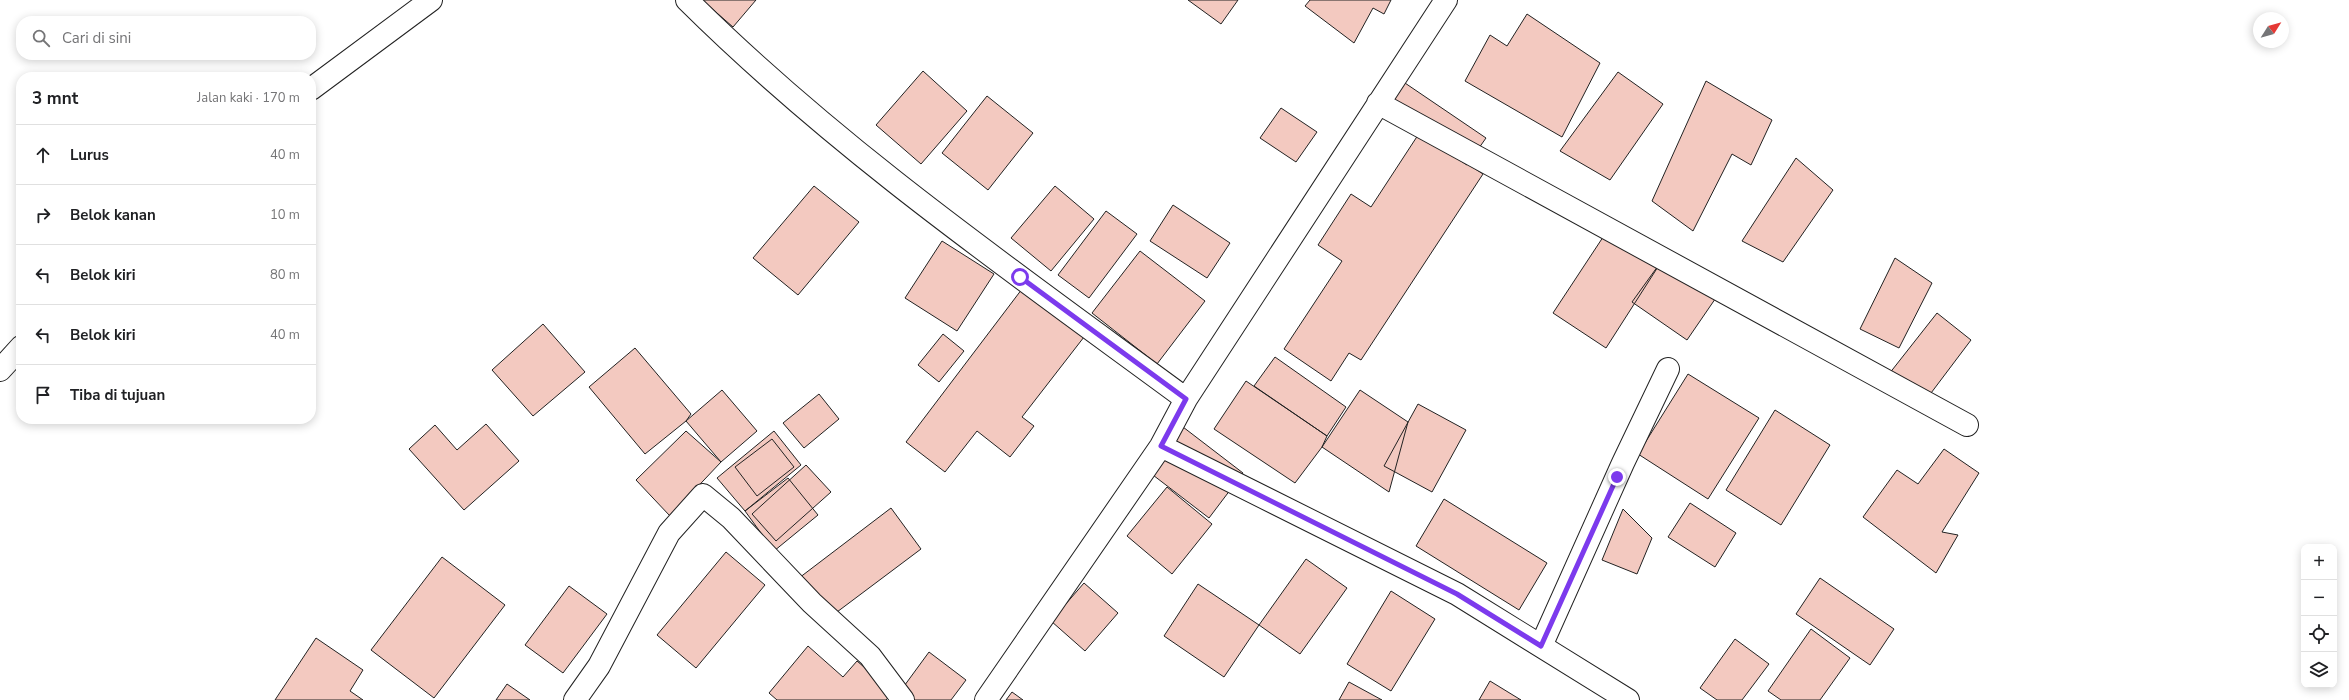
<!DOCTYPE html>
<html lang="id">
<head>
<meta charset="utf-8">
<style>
  body { margin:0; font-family:"Nunito Sans",sans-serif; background:#f6f6f6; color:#202124 }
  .controls { position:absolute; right:12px; bottom:12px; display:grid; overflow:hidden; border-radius:8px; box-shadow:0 2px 10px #0003 }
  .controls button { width:36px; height:36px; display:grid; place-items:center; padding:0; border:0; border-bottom:1px solid #e0e0e0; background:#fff; color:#202124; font:20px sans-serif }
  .compass { position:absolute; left:2253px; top:12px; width:36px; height:36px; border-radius:50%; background:#fff; box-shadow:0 2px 10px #0003; rotate:53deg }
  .stop { position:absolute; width:12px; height:12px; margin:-9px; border:3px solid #7c3aed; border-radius:50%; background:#fff }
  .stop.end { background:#7c3aed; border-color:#fff; box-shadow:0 1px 4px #0008 }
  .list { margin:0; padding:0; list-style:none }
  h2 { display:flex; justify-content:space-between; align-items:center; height:52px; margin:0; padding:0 16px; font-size:17px }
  h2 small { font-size:13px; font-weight:400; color:#757577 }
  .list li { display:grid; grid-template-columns:26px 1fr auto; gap:12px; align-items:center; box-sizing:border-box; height:60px; padding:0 16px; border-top:1px solid #e0e0e0 }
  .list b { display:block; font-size:15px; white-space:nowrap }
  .list em { font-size:13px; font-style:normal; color:#757577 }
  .icon { flex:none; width:22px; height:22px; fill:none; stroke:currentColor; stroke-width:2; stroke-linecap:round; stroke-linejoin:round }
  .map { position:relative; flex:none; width:2349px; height:700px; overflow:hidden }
  .search { position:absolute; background:#fff; box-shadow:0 2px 10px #0003; left:16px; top:16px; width:300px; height:44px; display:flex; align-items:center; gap:10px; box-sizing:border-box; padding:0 14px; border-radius:16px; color:#757577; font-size:15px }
  .panel { position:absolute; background:#fff; box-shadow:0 2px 10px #0003; left:16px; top:72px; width:300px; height:352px; border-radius:16px }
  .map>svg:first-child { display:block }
</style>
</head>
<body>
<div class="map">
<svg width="2349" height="700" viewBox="0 0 2349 700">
  <rect width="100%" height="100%" fill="#fff"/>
  <!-- building -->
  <path fill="#f3c9c0" stroke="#222" d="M702 0H756L733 27Z
    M1188 0H1238L1221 24Z
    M1310 0H1391L1384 14 1373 8 1354 43 1305 6Z
    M1527 14 1600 63 1562 137 1465 81 1490 35 1507 46Z
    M923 71 967 111 921 164 876 125Z
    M1618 72 1663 104 1610 180 1560 151Z
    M1402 81 1486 138 1467 165 1383 109Z
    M1706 81 1772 120 1751 165 1732 154 1693 231 1652 201Z
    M987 96 1033 133 988 190 942 153Z
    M1281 108 1317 132 1296 162 1260 138Z
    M1420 132 1483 174 1361 360 1349 353 1331 381 1284 349 1342 261 1318 245 1351 194 1371 207Z
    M1796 158 1833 190 1783 262 1742 241Z
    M814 186 859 222 798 295 753 258Z
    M1055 186 1094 219 1051 271 1011 238Z
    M1173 205 1230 243 1207 278 1150 241Z
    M1106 211 1137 234 1089 298 1058 275Z
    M1611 225 1663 259 1606 348 1553 313Z
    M942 241 994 274 957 331 905 298Z
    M1140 251 1205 301 1157 364 1092 313Z
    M1895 258 1932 283 1899 348 1860 329Z
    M1663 259 1722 289 1687 340 1632 302Z
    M1022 289 1084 337 1022 417 1034 426 1010 457 977 431 945 472 906 442Z
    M1937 313 1971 340 1925 401 1889 374Z
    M543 324 585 372 533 416 492 370Z
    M943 334 964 351 939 382 918 365Z
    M635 348 691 414 686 421 645 454 589 387Z
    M1275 357 1346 407 1327 436 1254 386Z
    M1688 374 1759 418 1708 499 1638 454Z
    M1246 381 1327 436 1322 447 1295 483 1214 429Z
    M722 390 757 431 721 462 686 421Z
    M1360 390 1408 422 1389 492 1322 447Z
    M819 394 839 419 804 448 783 423Z
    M1418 404 1466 430 1432 492 1384 466Z
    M1775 410 1830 445 1781 525 1726 490Z
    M486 424 519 461 464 510 409 449 435 425 457 450Z
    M1183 427 1243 473 1209 518 1149 472Z
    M686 431 721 462 670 516 636 480Z
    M774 431 801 465 745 511 717 478Z
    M772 439 794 467 757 496 735 467Z
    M1944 449 1979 473 1942 532 1958 535 1936 573 1863 517 1897 470 1918 484Z
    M806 465 831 492 776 541 752 514Z
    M788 478 818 515 774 551 745 511Z
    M1167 487 1212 524 1172 574 1127 536Z
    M1444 499 1547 563 1519 610 1416 546Z
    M1690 503 1736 533 1715 567 1668 537Z
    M891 508 921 549 829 618 799 578Z
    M1623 509 1652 538 1637 574 1602 560Z
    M726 552 765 585 696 668 657 635Z
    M442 557 505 605 434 698 371 650Z
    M1306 559 1347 588 1300 654 1259 625Z
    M1820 578 1894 629 1870 665 1796 614Z
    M1084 583 1118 613 1085 651 1051 621Z
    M1198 584 1259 625 1224 677 1164 636Z
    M569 586 607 614 563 673 525 645Z
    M1391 591 1435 619 1391 691 1347 664Z
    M1811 629 1850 658 1820 700H1781L1768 691Z
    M316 638 363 670 350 691 363 700H275Z
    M1735 639 1769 664 1742 700H1717L1700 688Z
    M808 646 843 677 857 661 893 692 886 700H777L769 693Z
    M929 652 966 680 951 700H908L899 693Z
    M1490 681 1521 700H1479Z
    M1349 682 1382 700H1339Z
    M507 684 530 700H496Z
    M1012 692 1023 700H1006Z"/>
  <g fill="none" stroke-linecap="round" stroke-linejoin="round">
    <!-- minor casing -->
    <g stroke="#222" stroke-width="24">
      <path id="minor" d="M687 0C838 150 1015 273 1186 399
        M311 89 431 0
        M1378 103 1967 425
        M0 370 21 347
        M1161 446 1457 594 1628 700
        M1541 646 1623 463 1668 369
        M575 700 599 666 669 533 703 495 731 518 812 603 870 656 903 700
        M986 700 1161 446 1186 399 1446 0"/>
    </g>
    <!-- minor -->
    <use href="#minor" stroke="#fff" stroke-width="22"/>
  </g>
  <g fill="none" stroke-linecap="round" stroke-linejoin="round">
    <!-- route -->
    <path stroke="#7c3aed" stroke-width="5" d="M1020 277 1186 399 1161 446 1457 594 1541 646 1617 477"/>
  </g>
</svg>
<div class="controls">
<button>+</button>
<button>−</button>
<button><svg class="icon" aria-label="locate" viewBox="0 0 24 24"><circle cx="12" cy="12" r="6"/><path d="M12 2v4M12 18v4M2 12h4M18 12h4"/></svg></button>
<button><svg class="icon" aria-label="layers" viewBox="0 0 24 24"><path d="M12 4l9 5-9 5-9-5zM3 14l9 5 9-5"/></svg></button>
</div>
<svg class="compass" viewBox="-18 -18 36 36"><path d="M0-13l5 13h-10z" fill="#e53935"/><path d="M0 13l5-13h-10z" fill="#757577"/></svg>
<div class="stop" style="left:1020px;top:277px"></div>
<div class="stop end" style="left:1617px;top:477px"></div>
<div class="search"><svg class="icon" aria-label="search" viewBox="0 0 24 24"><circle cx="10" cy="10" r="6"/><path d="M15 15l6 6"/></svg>Cari di sini</div>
<section class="panel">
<h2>3 mnt<small>Jalan kaki · 170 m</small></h2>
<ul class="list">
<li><svg class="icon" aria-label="ahead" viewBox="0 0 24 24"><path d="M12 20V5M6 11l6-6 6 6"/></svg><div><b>Lurus</b></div><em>40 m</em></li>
<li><svg class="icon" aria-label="right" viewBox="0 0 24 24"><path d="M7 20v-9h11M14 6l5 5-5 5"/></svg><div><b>Belok kanan</b></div><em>10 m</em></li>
<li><svg class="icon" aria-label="left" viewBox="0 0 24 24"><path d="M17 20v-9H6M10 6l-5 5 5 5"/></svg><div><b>Belok kiri</b></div><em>80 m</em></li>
<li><svg class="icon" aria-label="left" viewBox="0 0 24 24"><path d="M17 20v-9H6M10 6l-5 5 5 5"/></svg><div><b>Belok kiri</b></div><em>40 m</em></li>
<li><svg class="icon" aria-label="arrive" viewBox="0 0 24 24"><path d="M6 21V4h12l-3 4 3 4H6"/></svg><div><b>Tiba di tujuan</b></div></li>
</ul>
</section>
</div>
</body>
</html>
